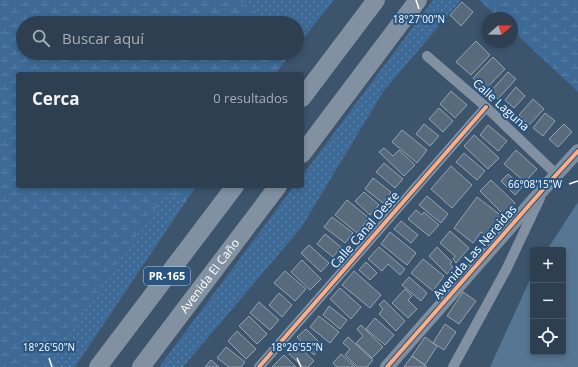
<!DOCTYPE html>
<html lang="es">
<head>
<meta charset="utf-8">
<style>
  body { margin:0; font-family:"Open Sans",sans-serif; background:#354658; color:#f1f3f6 }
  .controls { position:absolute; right:12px; bottom:12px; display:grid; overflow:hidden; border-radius:4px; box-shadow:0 2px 6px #0003 }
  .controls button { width:36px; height:36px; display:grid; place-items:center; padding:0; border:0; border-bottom:1px solid #485868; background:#2d3f51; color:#f1f3f6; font:20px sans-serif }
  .compass { position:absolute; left:482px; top:12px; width:36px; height:36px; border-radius:50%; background:#2d3f51; box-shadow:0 2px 6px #0003; rotate:70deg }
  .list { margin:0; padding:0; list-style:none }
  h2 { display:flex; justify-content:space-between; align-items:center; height:52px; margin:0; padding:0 16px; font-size:17px }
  h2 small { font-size:13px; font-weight:400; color:#a7afb7 }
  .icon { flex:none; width:22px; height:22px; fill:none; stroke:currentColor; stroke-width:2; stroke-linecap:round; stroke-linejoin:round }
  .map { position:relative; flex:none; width:578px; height:367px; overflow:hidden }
  .search { position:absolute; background:#2d3f51; box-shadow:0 2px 6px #0003; left:16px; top:16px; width:288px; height:44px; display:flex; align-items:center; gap:10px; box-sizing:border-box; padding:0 14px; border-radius:22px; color:#a7afb7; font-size:15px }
  .panel { position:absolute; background:#2d3f51; box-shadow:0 2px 6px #0003; left:16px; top:72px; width:288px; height:116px; border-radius:4px }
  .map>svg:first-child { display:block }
</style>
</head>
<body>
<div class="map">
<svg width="578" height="367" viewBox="0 0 578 367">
  <defs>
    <pattern id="grass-dots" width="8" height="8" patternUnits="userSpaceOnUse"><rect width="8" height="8" fill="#3d6a96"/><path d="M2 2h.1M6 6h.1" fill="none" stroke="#5a80a6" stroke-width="1.8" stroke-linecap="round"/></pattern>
    <pattern id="wetland-marsh" width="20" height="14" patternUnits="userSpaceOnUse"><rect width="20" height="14" fill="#3d6a96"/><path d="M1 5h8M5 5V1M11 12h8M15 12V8" fill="none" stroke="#5a80a6"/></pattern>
  </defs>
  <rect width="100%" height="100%" fill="#3c546c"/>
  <!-- grass -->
  <path fill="url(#grass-dots)" d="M0 0H334L297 46V23H23V53H291L275 74H18V186H196L75 367H0Z
    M433 0H461L383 92 301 228 183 367H159L294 186H302V176Z"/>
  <!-- wetland -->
  <path fill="url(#wetland-marsh)" d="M0 0H235L275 23H23V53H291L275 74H18V186H196L184 204 167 191 46 367H0Z
    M479 0H578V92L512 30V18H499Z"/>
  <!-- water -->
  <path fill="#577693" d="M578 202V367H490L533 273V352H563V250H547Z"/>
  <!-- building -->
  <path fill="#576b7d" stroke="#95a3b1" d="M462 2 473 12 461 26 450 15Z
    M476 41 490 55 471 75 456 62Z
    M493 57 505 69 485 90 473 78Z
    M508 72 516 79 498 99 490 92Z
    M516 87 525 96 514 108 505 100Z
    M451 91 467 105 455 118 440 104Z
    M533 99 544 109 529 125 519 115Z
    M439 108 453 121 443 132 429 119Z
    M545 113 555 121 543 136 533 128Z
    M424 124 439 136 430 146 416 134Z
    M564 124 572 132 558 147 549 139Z
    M488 125 507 141 498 151 480 135Z
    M402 130 427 150 417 163 392 142Z
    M474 135 499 158 488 169 464 146Z
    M384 148 393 156 399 150 415 165 404 176 379 152Z
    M516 150 537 169 525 182 504 164Z
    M464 153 485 171 477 180 456 162Z
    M384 163 403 179 395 188 376 172Z
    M451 166 472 185 452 208 431 189Z
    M508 174 522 187 515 195 501 181Z
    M373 178 391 192 383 203 365 189Z
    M491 180 515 203 504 215 480 191Z
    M364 192 379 205 370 215 355 201Z
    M427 196 448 214 441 223 419 205Z
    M477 197 503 217 488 237 481 232 473 243 454 228Z
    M347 200 369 218 357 233 335 215Z
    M416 210 422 215 424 212 439 225 429 236 408 219Z
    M332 217 353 233 345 243 324 227Z
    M401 221 418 235 411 243 394 229Z
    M450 231 469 248 456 263 453 259 455 256 440 243Z
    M390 232 416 253 407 265 381 244Z
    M325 234 341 247 333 257 317 244Z
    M309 245 329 263 321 272 301 253Z
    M379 247 405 269 400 275 388 264 382 271 368 259Z
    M437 247 452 262 450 264 453 267 447 274 429 256Z
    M423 259 444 276 433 291 411 273Z
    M302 260 321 279 310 290 291 272Z
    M366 262 377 273 370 280 359 270Z
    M285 271 306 289 295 301 274 283Z
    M354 271 381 295 370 308 342 285Z
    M409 277 427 293 421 301 402 285Z
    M340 288 361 307 351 319 330 299Z
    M405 289 412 296 408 300 417 309 408 318 392 303Z
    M463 292 476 301 459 324 447 316Z
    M279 293 292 305 282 317 269 305Z
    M384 300 405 321 396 331 379 314 383 309 379 305Z
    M259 302 279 320 270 330 250 313Z
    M329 306 347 320 340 329 323 315Z
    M249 316 267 334 257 344 239 326Z
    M319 316 339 332 330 343 310 327Z
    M375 318 394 335 385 345 366 329Z
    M445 324 456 332 444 350 433 343Z
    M361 325 383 347 372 358 356 343 363 336 357 329Z
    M306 329 323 346 314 355 297 337Z
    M237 331 256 349 246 359 228 341Z
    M348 337 373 360 367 367H357L345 355 350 349 343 343Z
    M425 337 437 346 425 365 412 356Z
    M297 345 314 361 308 367H303L289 354Z
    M226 347 245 362 241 367H229L217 358Z
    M341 354 355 367H337L333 363Z
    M284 355 296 367H272Z
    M412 356 427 367H404Z
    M211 360 219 367H205Z"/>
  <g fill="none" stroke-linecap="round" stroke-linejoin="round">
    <!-- street -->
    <path stroke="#8291a2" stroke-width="10" d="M427 56 486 107 556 174
      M259 367 486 107
      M453 367 506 270 540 198"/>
    <!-- secondary -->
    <path stroke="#7d8e9f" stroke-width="14" d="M387 367 546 186 578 151"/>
    <!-- highway -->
    <g stroke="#8291a2" stroke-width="18">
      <path d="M302 98 376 0"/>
      <path d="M302 154 418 0"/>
      <path d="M98 367 235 186"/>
      <path id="s1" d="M141 367 278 186"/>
    </g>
    <!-- cycleway casing -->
    <g stroke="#285480" stroke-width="6">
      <path id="cycleway" d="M259 367 486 107
        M387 367 546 186 578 151"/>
    </g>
    <!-- cycleway -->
    <use href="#cycleway" stroke="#ffac80" stroke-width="4"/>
  </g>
  <!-- ticks -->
  <path fill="none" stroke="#fff" stroke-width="1.5" d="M416 0 419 9M569 184 578 181M49 358 52 367M297 358 301 367"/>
  <g text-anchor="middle" stroke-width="4" stroke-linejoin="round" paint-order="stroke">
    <!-- shield labels -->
    <rect fill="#285480" stroke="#beccd9" stroke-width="1" x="144" y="267" width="46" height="18" rx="3"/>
    <g font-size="11" font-weight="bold" fill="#fff">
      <text x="167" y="280">PR-165</text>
    </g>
    <!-- street labels -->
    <g font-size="12" fill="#fff" stroke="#285480">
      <text transform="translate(501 105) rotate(42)" y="4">Calle Laguna</text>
      <text transform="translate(365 230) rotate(-49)" y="4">Calle Canal Oeste</text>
      <text transform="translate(475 252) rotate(-49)" y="4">Avenida Las Nereidas</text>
      <text dy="4" stroke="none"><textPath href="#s1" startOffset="114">Avenida El Caño</textPath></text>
    </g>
  </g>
  <g font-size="10" text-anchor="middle" fill="#fff" stroke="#285480" stroke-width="4" stroke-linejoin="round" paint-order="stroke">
    <text x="419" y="23">18°27'00"N</text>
    <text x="535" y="188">66°08'15"W</text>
    <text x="49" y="351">18°26'50"N</text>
    <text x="297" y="351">18°26'55"N</text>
  </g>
</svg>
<div class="controls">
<button>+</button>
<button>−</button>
<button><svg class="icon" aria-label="locate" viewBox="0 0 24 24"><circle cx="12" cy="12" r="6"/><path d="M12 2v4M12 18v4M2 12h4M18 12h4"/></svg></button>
</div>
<svg class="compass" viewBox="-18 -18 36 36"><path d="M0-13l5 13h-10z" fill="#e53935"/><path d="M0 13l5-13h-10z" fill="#a7afb7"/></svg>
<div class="search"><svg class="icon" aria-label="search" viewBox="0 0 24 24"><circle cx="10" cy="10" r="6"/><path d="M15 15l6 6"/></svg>Buscar aquí</div>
<section class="panel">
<h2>Cerca<small>0 resultados</small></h2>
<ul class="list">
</ul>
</section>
</div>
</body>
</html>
